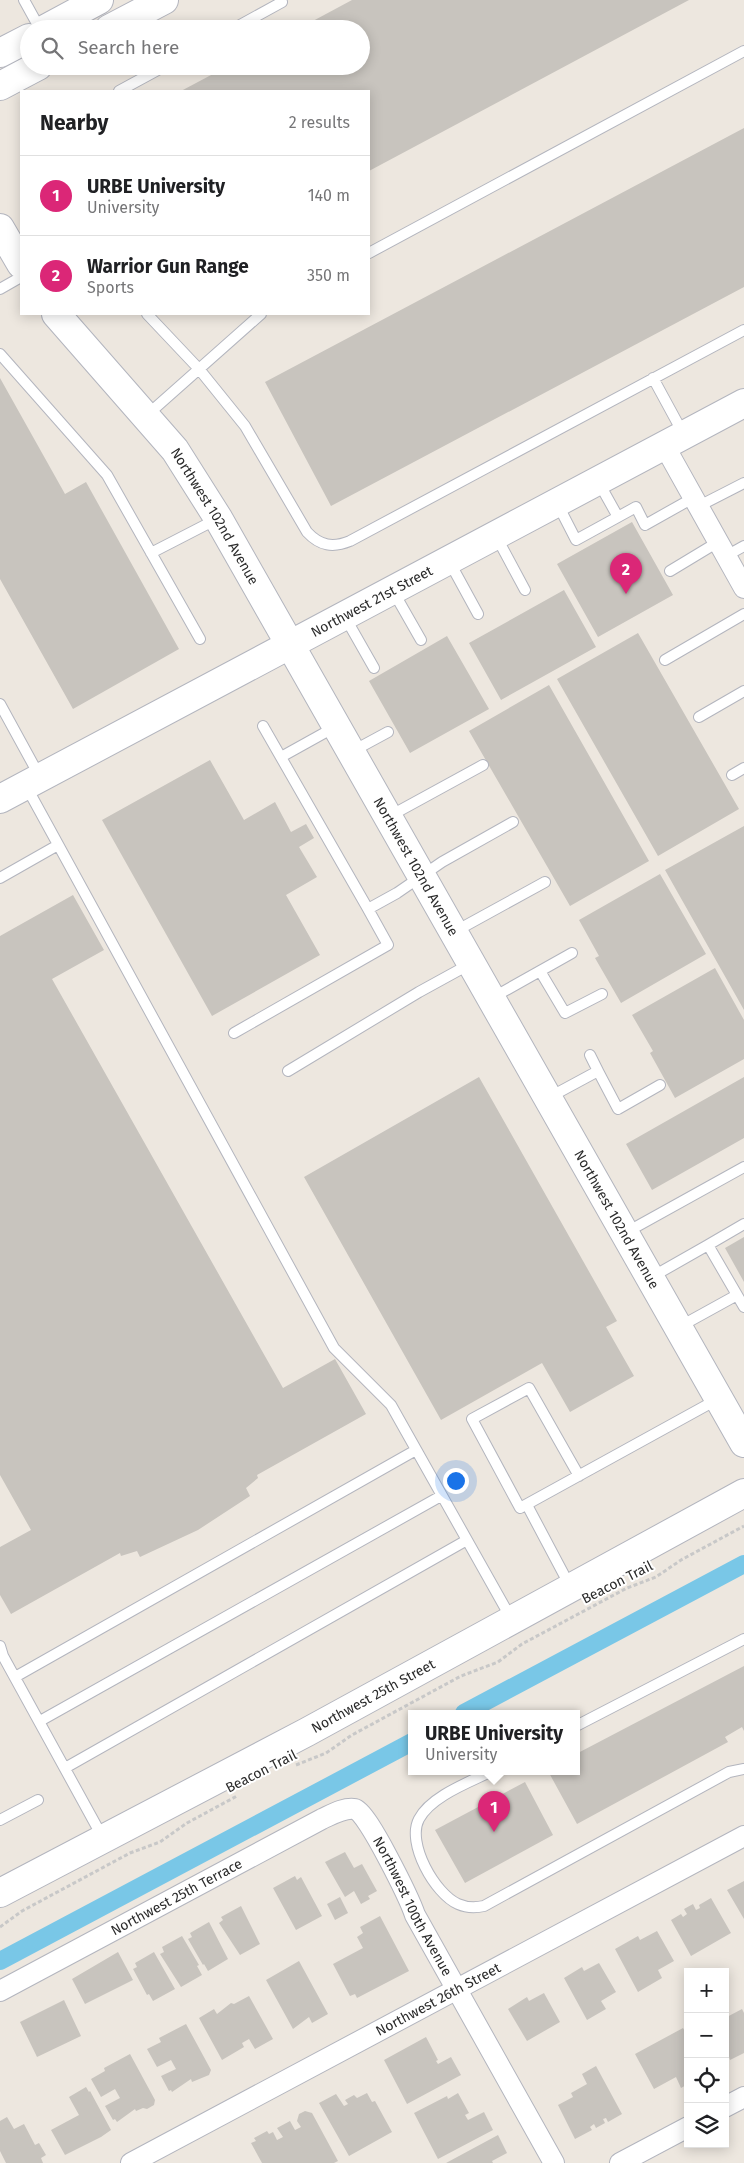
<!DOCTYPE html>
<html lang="en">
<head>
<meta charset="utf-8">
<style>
  body { margin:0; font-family:"Fira Sans",sans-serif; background:#f6f6f6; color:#202124 }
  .controls { position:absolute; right:15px; bottom:15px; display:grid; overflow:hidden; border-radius:0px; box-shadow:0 2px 12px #0003 }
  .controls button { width:45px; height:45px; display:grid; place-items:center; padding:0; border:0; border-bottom:1px solid #e0e0e0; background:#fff; color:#202124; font:25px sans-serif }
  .you { position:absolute; left:455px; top:1480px; width:18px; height:18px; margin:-12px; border:4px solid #fff; border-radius:50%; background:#1a73e8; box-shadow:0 0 0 8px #1a73e833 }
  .badge { display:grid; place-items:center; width:32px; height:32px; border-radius:50%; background:#db2777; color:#fff; font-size:16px; font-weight:700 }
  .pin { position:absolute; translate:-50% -41px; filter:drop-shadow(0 1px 2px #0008) }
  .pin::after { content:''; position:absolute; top:26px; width:18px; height:15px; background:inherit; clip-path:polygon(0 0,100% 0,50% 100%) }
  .popup { position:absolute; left:408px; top:1710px; width:172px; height:65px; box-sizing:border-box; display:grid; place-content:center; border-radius:0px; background:#fff; filter:drop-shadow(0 1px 4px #0005); font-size:16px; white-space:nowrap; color:#757577 }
  .popup b { font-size:19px; color:#202124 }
  .popup::after { content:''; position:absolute; left:50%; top:100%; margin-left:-10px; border:10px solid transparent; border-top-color:#fff }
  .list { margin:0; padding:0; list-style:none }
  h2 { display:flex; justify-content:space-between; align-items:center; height:65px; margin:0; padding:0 20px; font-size:21px }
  h2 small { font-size:16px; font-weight:400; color:#757577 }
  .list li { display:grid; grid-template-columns:32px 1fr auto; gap:15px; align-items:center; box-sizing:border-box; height:80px; padding:0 20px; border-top:1px solid #e0e0e0 }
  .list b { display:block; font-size:19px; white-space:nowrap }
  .list p { margin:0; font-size:16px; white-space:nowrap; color:#757577 }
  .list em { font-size:16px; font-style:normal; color:#757577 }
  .icon { flex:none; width:28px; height:28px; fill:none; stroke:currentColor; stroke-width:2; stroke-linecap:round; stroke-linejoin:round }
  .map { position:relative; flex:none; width:744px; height:2163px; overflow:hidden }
  .search { position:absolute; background:#fff; box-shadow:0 2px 12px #0003; left:20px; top:20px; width:350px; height:55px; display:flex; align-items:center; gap:12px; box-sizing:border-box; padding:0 18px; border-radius:28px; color:#757577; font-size:19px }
  .panel { position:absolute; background:#fff; box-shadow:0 2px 12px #0003; left:20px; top:90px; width:350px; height:225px; border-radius:0px }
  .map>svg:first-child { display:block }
</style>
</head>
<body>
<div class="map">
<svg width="744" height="2163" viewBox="0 0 744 2163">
  <rect width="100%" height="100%" fill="#ede7df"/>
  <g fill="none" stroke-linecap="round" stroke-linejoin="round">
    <!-- canal -->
    <path stroke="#79c7e7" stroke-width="18" d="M464 1713 744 1564
      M0 1961 412 1742"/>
  </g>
  <!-- building -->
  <path fill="#c8c4be" d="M352 0H689L369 171V91H181L228 66H361V29H298Z
    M744 128V287L331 506 265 382Z
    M0 378 65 494 86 482 179 649 73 709 0 579Z
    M632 522 673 595 598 637 557 564Z
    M564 590 596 647 501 700 469 643Z
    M638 633 739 809 658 856 557 679Z
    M447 636 489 709 410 753 369 681Z
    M549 685 649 861 570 906 469 731Z
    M210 760 244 820 275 802 291 832 306 824 314 838 299 847 317 877 286 895 320 955 212 1016 102 820Z
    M744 826V1010L665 870Z
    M660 874 706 954 621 1003 595 958 599 956 579 920Z
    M73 895 104 950 52 979 283 1388 335 1359 366 1414 257 1475 258 1478 246 1488 250 1496 198 1530 140 1557 137 1551 121 1556 120 1553 11 1614 0 1595V1547L31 1530 0 1475V936Z
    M715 968 744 1020V1059L675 1098 650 1053 653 1051 632 1015Z
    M479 1077 617 1321 606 1327 634 1376 570 1412 542 1363 441 1420 304 1177Z
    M744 1077V1138L652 1190 626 1144Z
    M744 1237V1282L725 1248Z
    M744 1666V1731L742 1727 725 1737 728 1742 577 1824 548 1771H576V1754Z
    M525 1782 553 1835 465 1883 435 1830Z
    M345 1852 354 1868 362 1864 377 1891 368 1896 370 1899 361 1904 354 1891 345 1897 325 1862Z
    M295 1876 297 1880 301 1877 322 1916 296 1930 273 1888Z
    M744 1881V1919L727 1890Z
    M340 1897 348 1913 335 1920 327 1904Z
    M711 1898 731 1933 691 1956 671 1920 681 1914 683 1917 687 1914 684 1909 693 1904 696 1910 700 1908 699 1905Z
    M241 1906 260 1944 240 1955 219 1923 223 1920 221 1917Z
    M380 1916 409 1971 357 1998 355 1994 350 1996 333 1964 363 1948 357 1937 363 1933 360 1927Z
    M209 1922 228 1959 208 1971 204 1964 203 1965 188 1939 192 1937 190 1933Z
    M657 1931 674 1961 658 1970 662 1978 638 1992 615 1949 638 1936 640 1940Z
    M182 1936 199 1965 197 1966 202 1975 181 1987 160 1954 164 1952 162 1947Z
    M118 1952 133 1980 85 2004 72 1979Z
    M154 1952 175 1989 153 2001 149 1994 147 1995 133 1969 137 1967 135 1963Z
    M299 1961 328 2014 312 2023 309 2017 293 2029 266 1980Z
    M599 1963 616 1992 601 2001 606 2009 587 2020 564 1978 582 1967 584 1971Z
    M544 1993 560 2022 527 2041 508 2009 527 1997 529 2001Z
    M249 1996 273 2039 255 2049 249 2039 242 2043 244 2047 222 2060 199 2018 214 2009 217 2014 231 2003 234 2004Z
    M64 2000 81 2036 37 2057 20 2022Z
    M742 2009 744 2013V2053L730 2060 729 2057 725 2059V2018Z
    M186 2024 211 2070 209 2075 192 2082 191 2079 172 2092 171 2090 169 2091 161 2076 176 2069 171 2060 157 2067 147 2049 161 2042 159 2038Z
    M683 2028 688 2037V2084L681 2088 676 2077 654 2089 635 2054Z
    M426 2037 438 2060 436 2061 438 2064 451 2057 461 2075 407 2104 384 2060Z
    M130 2054 155 2100 154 2105 147 2109 143 2108 136 2111 135 2109 117 2122 115 2119 113 2120 105 2106 120 2098 115 2089 101 2097 91 2079 105 2071 104 2068Z
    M596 2066 622 2114 608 2122 606 2118 603 2119 605 2123 596 2128 594 2124 590 2127 592 2130 575 2139 558 2105 573 2097 571 2093 587 2084 582 2074Z
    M86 2087 89 2092 90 2091 111 2130 101 2137 65 2155 51 2130 79 2115 69 2097Z
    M367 2093 372 2102 375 2101 392 2132 349 2156 319 2103 336 2094 344 2106 348 2104 345 2100 354 2095 357 2098Z
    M458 2093 469 2113 465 2115 468 2120 484 2112 493 2130 438 2159 414 2113 447 2096 448 2099Z
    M305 2111 312 2113 338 2161 334 2163H262L251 2143 256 2141 254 2138 267 2131 269 2134 273 2132 277 2140 283 2137 277 2128 290 2121 295 2130 301 2127 297 2121 299 2114Z
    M7 2117 14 2129 24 2124 35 2145 39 2143 46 2155 41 2158 43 2163H6L0 2151V2121Z
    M498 2135 507 2153 492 2161 493 2163H446Z"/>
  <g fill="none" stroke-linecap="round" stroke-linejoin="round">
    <!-- lane casing -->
    <g stroke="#b3b5be" stroke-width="12">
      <path id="lane" d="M24 0 40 29
        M233 29 282 2
        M119 91 165 66
        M369 253 744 51
        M0 289 21 277
        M147 314 199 369 245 426 307 532C320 546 333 548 350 541L744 330
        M0 354 107 475 200 639
        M653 378 684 435
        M146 416 261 314
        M599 483 618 517
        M557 503 576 540 636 507 645 525 693 498
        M699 506 744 483
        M496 536 525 590
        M151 553 217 519
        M726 556 744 546
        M449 561 478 614
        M670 571 718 542
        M393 591 421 640
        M345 617 374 668
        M665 660 744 614
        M0 704 40 777
        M699 717 744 691
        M263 726 368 909
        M351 752 388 732
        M281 757 335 727
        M732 775 744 768
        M26 786 334 1348 391 1405 512 1620
        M388 817 483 765
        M0 878 58 845
        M454 932 545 882
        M540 971 565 1013 602 994
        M492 998 572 953
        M234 1033 388 945 368 909 397 893 442 862 513 822
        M590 1055 598 1071
        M288 1071 419 992 470 964
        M548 1098 598 1071 618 1109 660 1085
        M744 1224 708 1245 744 1307
        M625 1233 744 1167
        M650 1278 708 1245
        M679 1327 737 1295
        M579 1476 529 1388 472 1419 520 1508 718 1399
        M527 1505 571 1588
        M0 1646 3 1656 103 1838
        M15 1677 416 1450
        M40 1721 441 1496
        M576 1726 744 1639
        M65 1768 467 1540
        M492 1771C470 1782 431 1796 419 1819 406 1843 435 1894 458 1904 467 1908 475 1908 484 1906L729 1772 744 1769
        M0 1820 38 1800"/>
    </g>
    <!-- street casing -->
    <g stroke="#b3b5be" stroke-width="22">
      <g id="street">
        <path d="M664 445 744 588"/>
        <path id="s1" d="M0 1991 322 1819C331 1815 344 1807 355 1809 367 1811 410 1900 415 1915L554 2163"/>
        <path d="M725 2107 744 2097"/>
        <path id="s2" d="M131 2163 744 1836"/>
        <path d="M620 2163 688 2127"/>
      </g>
    </g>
    <!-- secondary casing -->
    <g stroke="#b3b5be" stroke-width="30">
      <g id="secondary">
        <path d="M45 29 99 0"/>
        <path d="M109 29 164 0"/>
        <path d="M0 53 29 38"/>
        <path d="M0 86 38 66"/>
        <path d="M0 228 21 264"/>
        <path id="s3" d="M56 314 175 450 218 518 744 1443"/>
        <path id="s4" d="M0 799 744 403"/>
        <path id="s5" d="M0 1893 307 1732 744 1493"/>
      </g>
    </g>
    <!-- path -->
    <path stroke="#c8c8c8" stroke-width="3" stroke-dasharray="4 2.5" stroke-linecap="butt" d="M296 1765 326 1753 352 1735 461 1676 498 1662 522 1644 627 1588 656 1577 681 1560 744 1526
      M0 1927 22 1911 130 1853 160 1842 187 1823 237 1796"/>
    <!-- lane -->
    <use href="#lane" stroke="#fff" stroke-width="10"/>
    <!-- street -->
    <use href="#street" stroke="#fff" stroke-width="20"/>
    <!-- secondary -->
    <use href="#secondary" stroke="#fff" stroke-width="28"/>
  </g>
  <g text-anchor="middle" stroke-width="4" stroke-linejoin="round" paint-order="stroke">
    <!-- street labels -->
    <g font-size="14" fill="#2c2c2c" stroke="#fff">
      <text dy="5" stroke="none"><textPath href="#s3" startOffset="258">Northwest 102nd Avenue</textPath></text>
      <text dy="5" stroke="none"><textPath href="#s4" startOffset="421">Northwest 21st Street</textPath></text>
      <text dy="5" stroke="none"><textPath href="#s3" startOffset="662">Northwest 102nd Avenue</textPath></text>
      <text dy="5" stroke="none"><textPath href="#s3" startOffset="1068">Northwest 102nd Avenue</textPath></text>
      <text transform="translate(617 1582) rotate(-27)" y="5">Beacon Trail</text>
      <text dy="5" stroke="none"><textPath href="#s5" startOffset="422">Northwest 25th Street</textPath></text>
      <text transform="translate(261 1771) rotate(-27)" y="5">Beacon Trail</text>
      <text dy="5" stroke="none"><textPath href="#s1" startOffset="200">Northwest 25th Terrace</textPath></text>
      <text dy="5" stroke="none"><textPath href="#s1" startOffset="514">Northwest 100th Avenue</textPath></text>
      <text dy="5" stroke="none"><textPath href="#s2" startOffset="348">Northwest 26th Street</textPath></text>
    </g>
  </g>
</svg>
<div class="controls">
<button>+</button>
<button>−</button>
<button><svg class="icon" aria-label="locate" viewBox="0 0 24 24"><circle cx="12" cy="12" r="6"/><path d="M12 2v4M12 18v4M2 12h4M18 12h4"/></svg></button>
<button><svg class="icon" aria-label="layers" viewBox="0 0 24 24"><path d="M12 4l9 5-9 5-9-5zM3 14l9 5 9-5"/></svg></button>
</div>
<div class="you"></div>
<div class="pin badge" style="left:494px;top:1832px">1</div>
<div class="popup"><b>URBE University</b>University</div>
<div class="pin badge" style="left:626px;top:594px">2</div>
<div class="search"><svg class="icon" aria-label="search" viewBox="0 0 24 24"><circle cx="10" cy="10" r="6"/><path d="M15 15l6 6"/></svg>Search here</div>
<section class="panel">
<h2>Nearby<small>2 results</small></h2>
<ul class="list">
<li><span class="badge">1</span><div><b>URBE University</b><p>University</p></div><em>140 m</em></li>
<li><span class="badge">2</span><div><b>Warrior Gun Range</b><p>Sports</p></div><em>350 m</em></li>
</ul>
</section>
</div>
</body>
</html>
